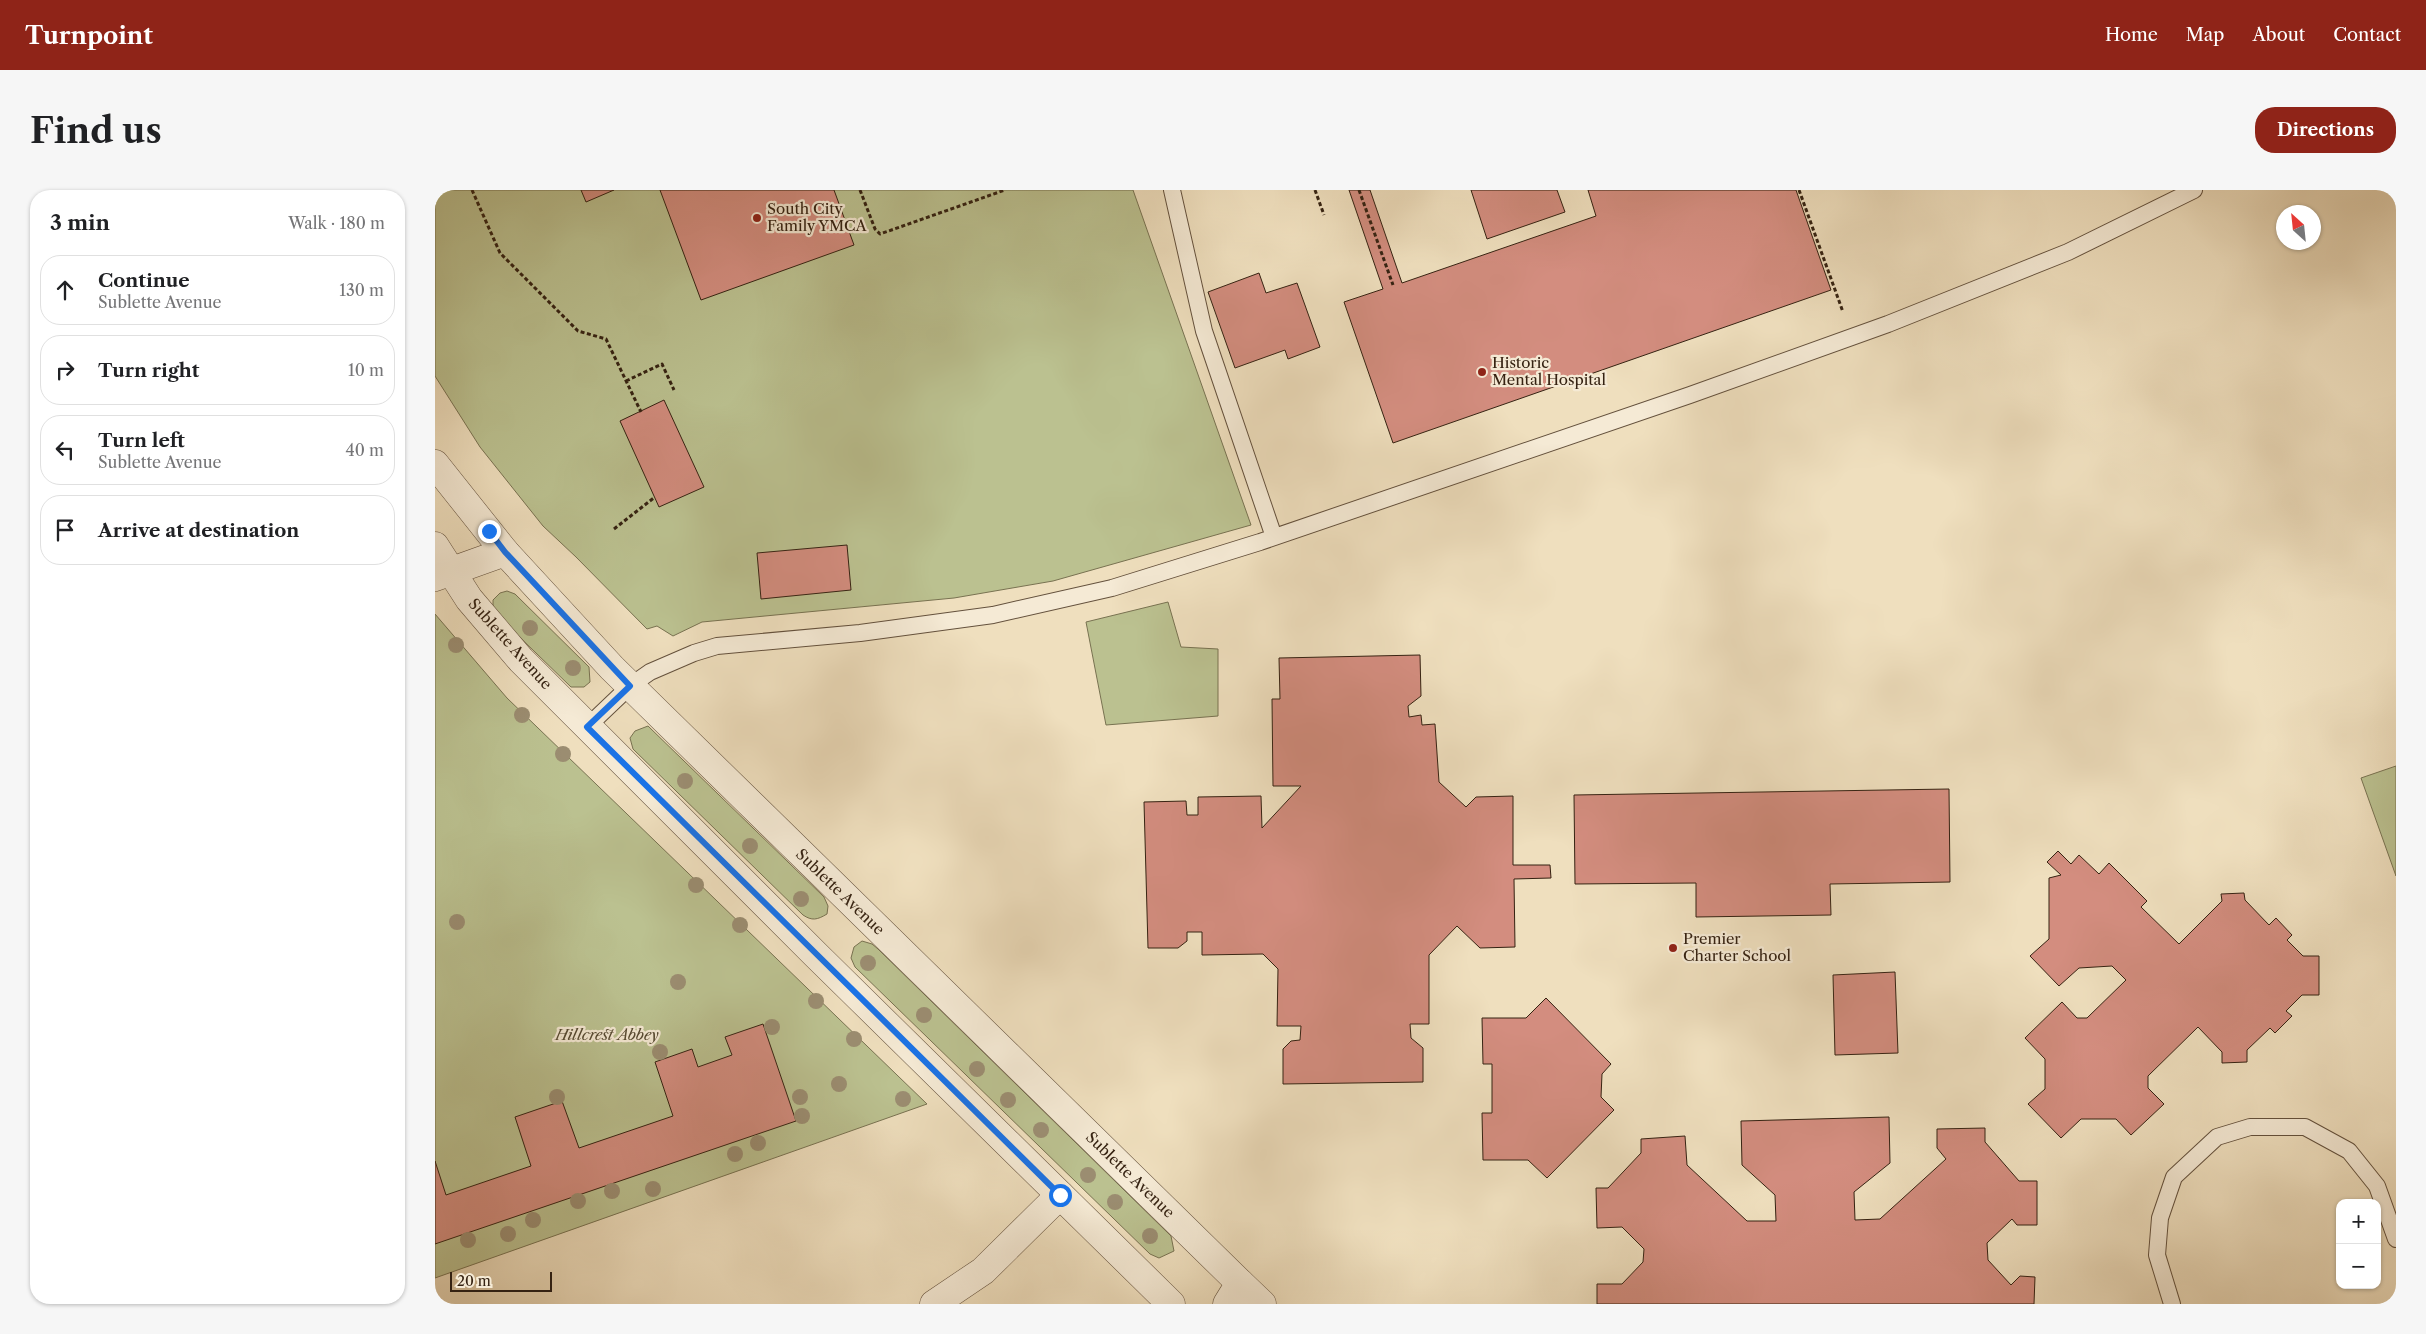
<!DOCTYPE html>
<html lang="en">
<head>
<meta charset="utf-8">
<style>
  body { margin:0; font-family:"Libre Caslon Text",serif; background:#f6f6f6; color:#202124 }
  .controls { position:absolute; right:15px; bottom:15px; display:grid; overflow:hidden; border-radius:10px; box-shadow:0 1px 4px #0004 }
  .controls button { width:45px; height:45px; display:grid; place-items:center; padding:0; border:0; border-bottom:1px solid #e0e0e0; background:#fff; color:#202124; font:25px sans-serif }
  .compass { position:absolute; left:1841px; top:15px; width:45px; height:45px; border-radius:50%; background:#fff; box-shadow:0 1px 4px #0004; rotate:333deg }
  .scale { position:absolute; left:15px; bottom:12px; width:102px; box-sizing:border-box; padding-left:5px; border:2px solid #352212; border-top:0; font-size:14px; line-height:18px; white-space:nowrap; color:#352212; -webkit-text-stroke:4px #f5ead5; paint-order:stroke }
  .stop { position:absolute; width:15px; height:15px; margin:-11px; border:4px solid #1a73e8; border-radius:50%; background:#fff }
  .stop.end { background:#1a73e8; border-color:#fff; box-shadow:0 1px 5px #0008 }
  .list { margin:0; padding:0; list-style:none }
  h2 { display:flex; justify-content:space-between; align-items:center; height:65px; margin:0; padding:0 20px; font-size:21px }
  h2 small { font-size:16px; font-weight:400; color:#757577 }
  .list li { display:grid; grid-template-columns:32px 1fr auto; gap:15px; align-items:center; box-sizing:border-box; height:70px; margin:0 10px 10px; padding:0 10px; border:1px solid #e0e0e0; border-radius:20px }
  .list b { display:block; font-size:19px; white-space:nowrap }
  .list p { margin:0; font-size:16px; white-space:nowrap; color:#757577 }
  .list em { font-size:16px; font-style:normal; color:#757577 }
  .icon { flex:none; width:28px; height:28px; fill:none; stroke:currentColor; stroke-width:2; stroke-linecap:round; stroke-linejoin:round }
  .map { position:relative; flex:none; width:1961px; height:1114px; overflow:hidden; border-radius:20px }
  header { display:flex; align-items:center; gap:30px; box-sizing:border-box; height:70px; padding:0 25px; background:#8f2418; color:#fff }
  header strong { font-size:24px }
  nav { display:flex; gap:28px; margin-inline-start:auto; font-size:18px }
  .intro { display:flex; align-items:center; justify-content:space-between; box-sizing:border-box; height:120px; padding:0 30px }
  h1 { margin:0; font-size:35px }
  .button { padding:12px 22px; border-radius:20px; background:#8f2418; color:#fff; font-size:18px; font-weight:700 }
  main { display:flex; gap:30px; padding:0 30px }
  aside { flex:1; background:#fff; border-radius:20px; box-shadow:0 1px 4px #0004 }
  .map>svg:first-child { display:block }
</style>
</head>
<body>
<header>
<strong>Turnpoint</strong>
<nav><a>Home</a><a>Map</a><a>About</a><a>Contact</a></nav>
</header>
<div class="intro"><h1>Find us</h1><a class="button">Directions</a></div>
<main>
<aside>
<h2>3 min<small>Walk · 180 m</small></h2>
<ul class="list">
<li><svg class="icon" aria-label="ahead" viewBox="0 0 24 24"><path d="M12 20V5M6 11l6-6 6 6"/></svg><div><b>Continue</b><p>Sublette Avenue</p></div><em>130 m</em></li>
<li><svg class="icon" aria-label="right" viewBox="0 0 24 24"><path d="M7 20v-9h11M14 6l5 5-5 5"/></svg><div><b>Turn right</b></div><em>10 m</em></li>
<li><svg class="icon" aria-label="left" viewBox="0 0 24 24"><path d="M17 20v-9H6M10 6l-5 5 5 5"/></svg><div><b>Turn left</b><p>Sublette Avenue</p></div><em>40 m</em></li>
<li><svg class="icon" aria-label="arrive" viewBox="0 0 24 24"><path d="M6 21V4h12l-3 4 3 4H6"/></svg><div><b>Arrive at destination</b></div></li>
</ul>
</aside>
<div class="map">
<svg width="1961" height="1114" viewBox="0 0 1961 1114">
  <rect width="100%" height="100%" fill="#efdfbe"/>
  <filter id="stains"><feTurbulence type="fractalNoise" baseFrequency=".004" numOctaves="4"/><feColorMatrix values="0 0 0 0 .2 0 0 0 0 .09 0 0 0 0 .02 0 0 0 .5 -.17"/></filter>
  <radialGradient id="worn" r=".72"><stop offset=".6" stop-color="#630" stop-opacity="0"/><stop offset="1" stop-color="#630" stop-opacity=".3"/></radialGradient>
  <!-- green -->
  <path fill="#bbc190" stroke="#787251" d="M0 0H698L816 335 618 391 519 408 267 432 238 446 222 436 212 439 141 367 108 336 45 257 0 186Z
    M72 401 80 404 154 477 155 492 149 497H136L66 429 58 417V410L65 403Z
    M733 412 746 457 783 459V526L671 535 651 432Z
    M0 424 72 508 492 914 0 1088Z
    M213 536 389 707 393 716 392 724C382 730 377 731 368 725L198 559 195 548 200 541Z
    M1961 576V686L1926 588Z
    M427 751 437 754 443 759 736 1046 739 1061 724 1068 715 1064 420 777 416 768 419 757Z"/>
  <!-- building -->
  <path fill="#d38d7f" stroke="#352212" d="M146 0H179L151 12Z
    M225 0H399L419 55 266 110Z
    M914 0H935L967 93 1161 26 1153 0H1361L1396 100 958 253 909 112 948 99Z
    M1036 0H1122L1130 22 1052 49Z
    M824 83 831 103 862 93 885 157 853 169 850 160 800 178 773 102Z
    M229 210 269 297 224 317 185 231Z
    M412 355 416 400 326 409 322 363Z
    M985 465 986 506 973 516 974 527 986 525 987 535 1000 534 1004 592 1031 617 1041 607 1078 606V675H1115L1116 688 1079 689 1080 757 1045 758 1022 736 994 765V834H975L976 848 988 858V892L848 894V859L856 851 865 850 866 836H842L843 779 828 764 767 765V742H752V751L743 758H713L709 612 751 611 752 625H763V607L826 606 827 638 866 596H838L837 509H845L844 468Z
    M1514 599 1515 692 1395 694 1396 725 1261 727V693L1140 694 1139 605Z
    M1623 661 1636 674 1644 665 1664 684 1674 673 1712 711 1706 717 1744 754 1787 711 1786 704 1809 703 1810 710 1834 735 1841 728 1857 745 1852 750 1868 766H1884V805H1867L1851 821 1857 826 1840 843 1835 838 1812 860V872L1787 873V862L1763 837 1713 886V898L1729 914 1696 945 1681 929H1646L1626 948 1593 914 1610 899V869L1590 848 1627 812 1642 828H1652L1691 790 1677 776 1644 778 1624 796 1595 766 1614 749V688L1626 685 1612 672Z
    M1460 782 1463 863 1400 865 1398 785Z
    M1111 808 1176 874 1167 884 1166 907 1179 920 1112 988 1093 970H1048L1047 923H1057V874H1048L1047 828H1091Z
    M328 834 361 931 0 1054V971L11 1005 96 976 80 927 127 911 144 958 238 926 220 872 257 859 263 877 297 865 290 847Z
    M1454 927 1455 973 1419 1002 1420 1030 1445 1029 1511 969 1502 958V939L1550 938V952L1584 991H1602V1035H1582L1577 1029 1552 1053 1553 1070 1576 1095 1585 1086 1600 1087 1599 1114H1162V1094H1187L1208 1072 1209 1059 1187 1037 1162 1038 1161 998H1173L1206 963V949L1250 946 1252 975 1312 1031H1341L1340 1005 1307 975 1306 931Z"/>
  <g fill="none" stroke-linecap="round" stroke-linejoin="round">
    <!-- service casing -->
    <g stroke="#64513d" stroke-width="18">
      <path id="service" d="M737 0 769 141 839 347
        M152 537 195 496 215 482 259 463 282 456 425 443 558 425 677 398 825 352 1255 205 1453 134 1633 62 1759 0
        M1737 1114 1722 1065 1725 1028 1739 987 1782 947 1815 937H1870L1914 961 1942 996 1961 1049"/>
    </g>
    <!-- minor casing -->
    <g stroke="#64513d" stroke-width="29">
      <path id="minor" d="M0 387 70 362
        M805 1093 827 1114
        M499 1114 548 1081 625 1005"/>
    </g>
    <!-- tertiary casing -->
    <g stroke="#64513d" stroke-width="29">
      <path id="tertiary" d="M0 274 70 362 177 478 805 1093 792 1114
        M0 356 34 409 86 470 380 764 736 1114"/>
    </g>
    <!-- path -->
    <path stroke="#352212" stroke-width="3" stroke-dasharray="4 2.5" stroke-linecap="butt" d="M37 0 65 63 143 141 171 149 206 222
      M425 0 440 39 445 44 570 0
      M880 0 889 25
      M924 0 958 95
      M1364 0 1408 122
      M191 191 227 174 239 200
      M179 339 220 307"/>
    <!-- service -->
    <use href="#service" stroke="#f5ead5" stroke-width="16"/>
    <!-- minor -->
    <use href="#minor" stroke="#f5ead5" stroke-width="28"/>
    <!-- tertiary -->
    <use href="#tertiary" stroke="#f5ead5" stroke-width="28"/>
  </g>
  <!-- trees -->
  <g fill="#9b8d71">
    <circle cx="95" cy="438" r="8"/>
    <circle cx="21" cy="455" r="8"/>
    <circle cx="138" cy="478" r="8"/>
    <circle cx="87" cy="525" r="8"/>
    <circle cx="128" cy="564" r="8"/>
    <circle cx="250" cy="591" r="8"/>
    <circle cx="315" cy="656" r="8"/>
    <circle cx="261" cy="695" r="8"/>
    <circle cx="366" cy="709" r="8"/>
    <circle cx="22" cy="732" r="8"/>
    <circle cx="305" cy="735" r="8"/>
    <circle cx="433" cy="773" r="8"/>
    <circle cx="243" cy="792" r="8"/>
    <circle cx="381" cy="811" r="8"/>
    <circle cx="489" cy="825" r="8"/>
    <circle cx="337" cy="837" r="8"/>
    <circle cx="419" cy="849" r="8"/>
    <circle cx="225" cy="862" r="8"/>
    <circle cx="542" cy="879" r="8"/>
    <circle cx="404" cy="894" r="8"/>
    <circle cx="122" cy="907" r="8"/>
    <circle cx="365" cy="907" r="8"/>
    <circle cx="468" cy="909" r="8"/>
    <circle cx="573" cy="910" r="8"/>
    <circle cx="367" cy="926" r="8"/>
    <circle cx="606" cy="940" r="8"/>
    <circle cx="323" cy="953" r="8"/>
    <circle cx="300" cy="964" r="8"/>
    <circle cx="653" cy="985" r="8"/>
    <circle cx="218" cy="999" r="8"/>
    <circle cx="177" cy="1001" r="8"/>
    <circle cx="143" cy="1011" r="8"/>
    <circle cx="680" cy="1012" r="8"/>
    <circle cx="98" cy="1030" r="8"/>
    <circle cx="73" cy="1044" r="8"/>
    <circle cx="715" cy="1046" r="8"/>
    <circle cx="33" cy="1050" r="8"/>
  </g>
  <g fill="none" stroke-linecap="round" stroke-linejoin="round">
    <!-- route -->
    <path stroke="#1a73e8" stroke-width="6" d="M54 341 70 362 195 496 152 537 625 1005"/>
  </g>
  <!-- markers -->
  <g fill="#8f2418" stroke="#f5ead5" stroke-width="2">
    <circle cx="322" cy="28" r="5"/>
    <circle cx="1047" cy="182" r="5"/>
    <circle cx="1238" cy="758" r="5"/>
  </g>
  <g text-anchor="middle" stroke-width="4.5" stroke-linejoin="round" paint-order="stroke">
    <!-- poi labels -->
    <g font-size="15" fill="#352212" stroke="#f5ead5" text-anchor="start">
      <text x="332" y="24">South City<tspan x="332" dy="17">Family YMCA</tspan></text>
      <text x="1057" y="178">Historic<tspan x="1057" dy="17">Mental Hospital</tspan></text>
      <text x="1248" y="754">Premier<tspan x="1248" dy="17">Charter School</tspan></text>
    </g>
    <!-- street labels -->
    <g font-size="15" fill="#352212" stroke="#f5ead5">
      <text transform="translate(75 454) rotate(48)" y="5">Sublette Avenue</text>
      <text transform="translate(405 702) rotate(44)" y="5">Sublette Avenue</text>
      <text transform="translate(695 985) rotate(44)" y="5">Sublette Avenue</text>
    </g>
    <!-- park labels -->
    <g font-size="15" font-style="italic" fill="#564a32" stroke="#f5ead5">
      <text x="172" y="850">Hillcrest Abbey</text>
    </g>
  </g>
  <rect width="100%" height="100%" filter="url(#stains)"/>
  <rect width="100%" height="100%" fill="url(#worn)"/>
</svg>
<div class="controls">
<button>+</button>
<button>−</button>
</div>
<svg class="compass" viewBox="-18 -18 36 36"><path d="M0-13l5 13h-10z" fill="#e53935"/><path d="M0 13l5-13h-10z" fill="#757577"/></svg>
<div class="scale">20 m</div>
<div class="stop" style="left:625px;top:1005px"></div>
<div class="stop end" style="left:54px;top:341px"></div>
</div>
</main>
</body>
</html>
